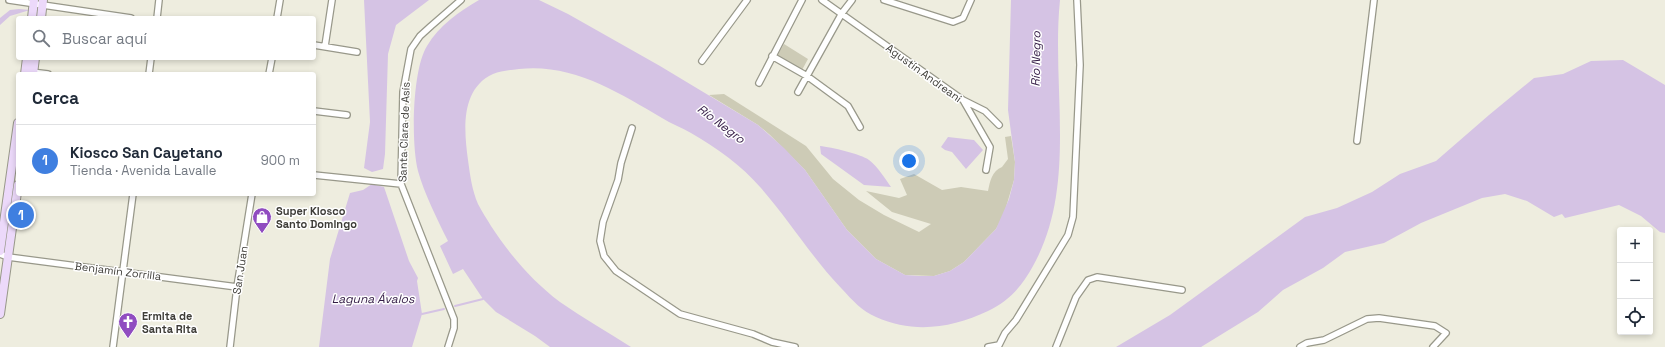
<!DOCTYPE html>
<html lang="es">
<head>
<meta charset="utf-8">
<style>
  body { margin:0; font-family:"Space Grotesk",sans-serif; background:#f2f2f3; color:#1f2937 }
  .controls { position:absolute; right:12px; bottom:12px; display:grid; overflow:hidden; border-radius:4px; box-shadow:0 2px 6px #0003 }
  .controls button { width:36px; height:36px; display:grid; place-items:center; padding:0; border:0; border-bottom:1px solid #e0e1e3; background:#fff; color:#1f2937; font:20px sans-serif }
  .you { position:absolute; left:909px; top:161px; width:14px; height:14px; margin:-10px; border:3px solid #fff; border-radius:50%; background:#1a73e8; box-shadow:0 0 0 6px #1a73e833 }
  .badge { display:grid; place-items:center; width:26px; height:26px; border-radius:50%; background:#904cc0; color:#fff; font-size:13px; font-weight:700 }
  .pin { position:absolute; translate:-50% -50%; border:2px solid #fff; box-shadow:0 1px 4px #0006 }
  .list { margin:0; padding:0; list-style:none }
  h2 { display:flex; justify-content:space-between; align-items:center; height:52px; margin:0; padding:0 16px; font-size:17px }
  h2 small { font-size:13px; font-weight:400; color:#747a83 }
  .list li { display:grid; grid-template-columns:26px 1fr auto; gap:12px; align-items:center; box-sizing:border-box; height:72px; padding:0 16px; border-top:1px solid #e0e1e3 }
  .list b { display:block; font-size:15px; white-space:nowrap }
  .list p { margin:0; font-size:13px; white-space:nowrap; color:#747a83 }
  .list em { font-size:13px; font-style:normal; color:#747a83 }
  .icon { flex:none; width:22px; height:22px; fill:none; stroke:currentColor; stroke-width:2; stroke-linecap:round; stroke-linejoin:round }
  .map { position:relative; flex:none; width:1665px; height:347px; overflow:hidden }
  .search { position:absolute; background:#fff; box-shadow:0 2px 6px #0003; left:16px; top:16px; width:300px; height:44px; display:flex; align-items:center; gap:10px; box-sizing:border-box; padding:0 14px; border-radius:4px; color:#747a83; font-size:15px }
  .panel { position:absolute; background:#fff; box-shadow:0 2px 6px #0003; left:16px; top:72px; width:300px; height:124px; border-radius:4px }
  .map>svg:first-child { display:block }
</style>
</head>
<body>
<div class="map">
<svg width="1665" height="347" viewBox="0 0 1665 347">
  <rect width="100%" height="100%" fill="#eeeddf"/>
  <!-- green -->
  <path fill="#cdcbb6" d="M784 44 808 59 802 70 777 56Z
    M724 94 806 146 833 179 859 200 884 215 919 232 931 224 892 212 866 191 899 198 907 195 900 179 914 174 942 190 961 187 988 191C990 181 992 171 1002 167L1008 159 1005 137 1011 136 1015 162 1014 180 1004 214 996 229 964 262 950 271 934 276 905 275 876 259 847 230 805 170 770 135 758 125 709 95Z"/>
  <!-- water -->
  <path fill="#d5c3e4" d="M364 0H429L396 25 388 54 385 154 383 169 372 172 364 168 370 122Z
    M479 0H539L568 14 660 66 758 125 784 148 805 170 847 230 876 259 905 275 919 276H934L950 271 964 262 996 229 1009 199 1014 180 1015 162 1008 110 1011 0H1060C1051 88 1078 185 1033 266 1022 286 1009 301 988 311 952 328 914 334 876 317 862 311 852 300 842 289 812 258 790 221 761 188 741 165 717 148 691 133 681 127 671 124 662 118 618 92 572 63 519 69 510 70 501 71 493 74 460 89 464 131 468 160 470 175 472 190 478 204 482 212 487 219 491 226 510 255 532 281 560 302 583 318 608 332 631 347H550L535 336 496 312 483 299 463 269 453 274 440 246 448 241C438 221 424 193 418 171 411 144 412 70 427 46 439 25 459 12 479 0Z
    M19 9 30 10 10 16 0 25V18L10 10Z
    M1623 60 1665 85V233L1660 232 1641 216 1619 205 1565 218 1562 214 1554 217 1527 201 1505 194 1482 198 1421 223 1384 243 1345 252 1323 268 1283 290 1258 312 1201 347H1116L1170 315 1305 217 1337 208 1372 192 1400 174 1436 161 1489 115 1534 78 1563 74 1591 61Z
    M948 137 974 140 983 150 966 169 952 152 945 150 941 147Z
    M820 146C831 147 861 154 869 160 878 167 884 177 891 187L864 185 821 154Z
    M372 184 384 187 409 261 418 278 417 281 422 314 412 347H319L330 259 350 193 363 190Z"/>
  <g fill="none" stroke-linecap="round" stroke-linejoin="round">
    <!-- stream -->
    <path stroke="#d5c3e4" stroke-width="2" d="M455 306 483 299
      M422 314 444 309"/>
    <!-- minor casing -->
    <g stroke="#98988a" stroke-width="8">
      <path id="minor" d="M9 0 131 18
        M822 0 963 100 990 147 986 170
        M884 0 953 22 963 18 971 0
        M157 18 159 0
        M277 18 280 0
        M314 45 357 52
        M325 46 332 0
        M772 56 807 76 848 106 860 127
        M702 61 747 0
        M31 72 48 74
        M149 74 151 58
        M269 74 272 58
        M759 83 802 0
        M798 92 842 13 852 0
        M963 100 985 111 999 125
        M314 111 347 115
        M632 128 621 163 618 180 603 222 600 241 604 256 616 271 680 314 753 334 772 342 795 347
        M1357 141 1374 0
        M314 175 401 184
        M0 254 8 257 237 287
        M113 347 133 194
        M230 347 237 287 252 194
        M448 347 454 328V319L401 184 403 92 411 49 420 36 431 26 461 0
        M988 347 999 345 1005 333 1016 320 1068 235 1073 217 1080 65 1077 0
        M1056 347 1076 297 1088 280 1097 277 1182 290
        M1300 347 1307 343 1324 340 1367 319 1379 318 1435 326 1446 333 1433 347"/>
    </g>
    <!-- secondary casing -->
    <g stroke="#98988a" stroke-width="10">
      <path id="secondary" d="M32 18 34 0
        M41 18 43 0
        M25 74 27 58
        M33 74 35 58
        M0 251 18 123
        M0 314 18 185"/>
    </g>
    <!-- minor -->
    <use href="#minor" stroke="#fff" stroke-width="5.5"/>
    <!-- secondary -->
    <use href="#secondary" stroke="#ecd9fa" stroke-width="8"/>
  </g>
  <!-- icons -->
  <defs>
    <g id="shop-pin" transform="scale(1)"><path d="M0 17L-7.5 6A9.5 9.5 0 1 1 7.5 6Z" fill="#904cc0" stroke="#fff"/><path d="M-5-2.5h2.3a2.7 3.5 0 0 1 5.4 0H5L5.5 6h-11ZM-1.5-2.5h3a1.5 2.3 0 0 0-3 0Z" fill="#fff"/></g>
    <g id="church-pin" transform="scale(1)"><path d="M0 17L-7.5 6A9.5 9.5 0 1 1 7.5 6Z" fill="#904cc0" stroke="#fff"/><path d="M-1.2-6h2.4v3.5h3.3v2.4h-3.3V6h-2.4V-.1h-3.3v-2.4h3.3Z" fill="#fff"/></g>
  </defs>
  <g fill-rule="evenodd">
    <use href="#shop-pin" x="262" y="217"/>
    <use href="#church-pin" x="128" y="322"/>
  </g>
  <g text-anchor="middle" stroke-width="3" stroke-linejoin="round" paint-order="stroke">
    <!-- street labels -->
    <g font-size="11" fill="#3e3d38" stroke="#fff">
      <text transform="translate(924 73) rotate(36)" y="4">Agustín Andreani</text>
      <text transform="translate(404 132) rotate(-88)" y="4">Santa Clara de Asís</text>
      <text transform="translate(240 270) rotate(-81)" y="4">San Juan</text>
      <text transform="translate(118 271) rotate(7)" y="4">Benjamín Zorrilla</text>
    </g>
    <!-- poi labels -->
    <g font-size="11" font-weight="bold" fill="#3e3d38" stroke="#fff" text-anchor="start">
      <text x="276" y="215">Super Kiosco<tspan x="276" dy="13">Santo Domingo</tspan></text>
      <text x="142" y="320">Ermita de<tspan x="142" dy="13">Santa Rita</tspan></text>
    </g>
    <!-- water labels -->
    <g font-size="12" font-style="italic" fill="#341c46" stroke="#fff">
      <text transform="translate(1036 59) rotate(-89)" y="4">Río Negro</text>
      <text transform="translate(721 124) rotate(37)" y="4">Río Negro</text>
      <text x="373" y="303">Laguna Ávalos</text>
    </g>
  </g>
</svg>
<div class="controls">
<button>+</button>
<button>−</button>
<button><svg class="icon" aria-label="locate" viewBox="0 0 24 24"><circle cx="12" cy="12" r="6"/><path d="M12 2v4M12 18v4M2 12h4M18 12h4"/></svg></button>
</div>
<div class="you"></div>
<div class="pin badge" style="left:21px;top:215px;background:#3f7fe0">1</div>
<div class="search"><svg class="icon" aria-label="search" viewBox="0 0 24 24"><circle cx="10" cy="10" r="6"/><path d="M15 15l6 6"/></svg>Buscar aquí</div>
<section class="panel">
<h2>Cerca<small></small></h2>
<ul class="list">
<li><span class="badge" style="background:#3f7fe0">1</span><div><b>Kiosco San Cayetano</b><p>Tienda · Avenida Lavalle</p></div><em>900 m</em></li>
</ul>
</section>
</div>
</body>
</html>
